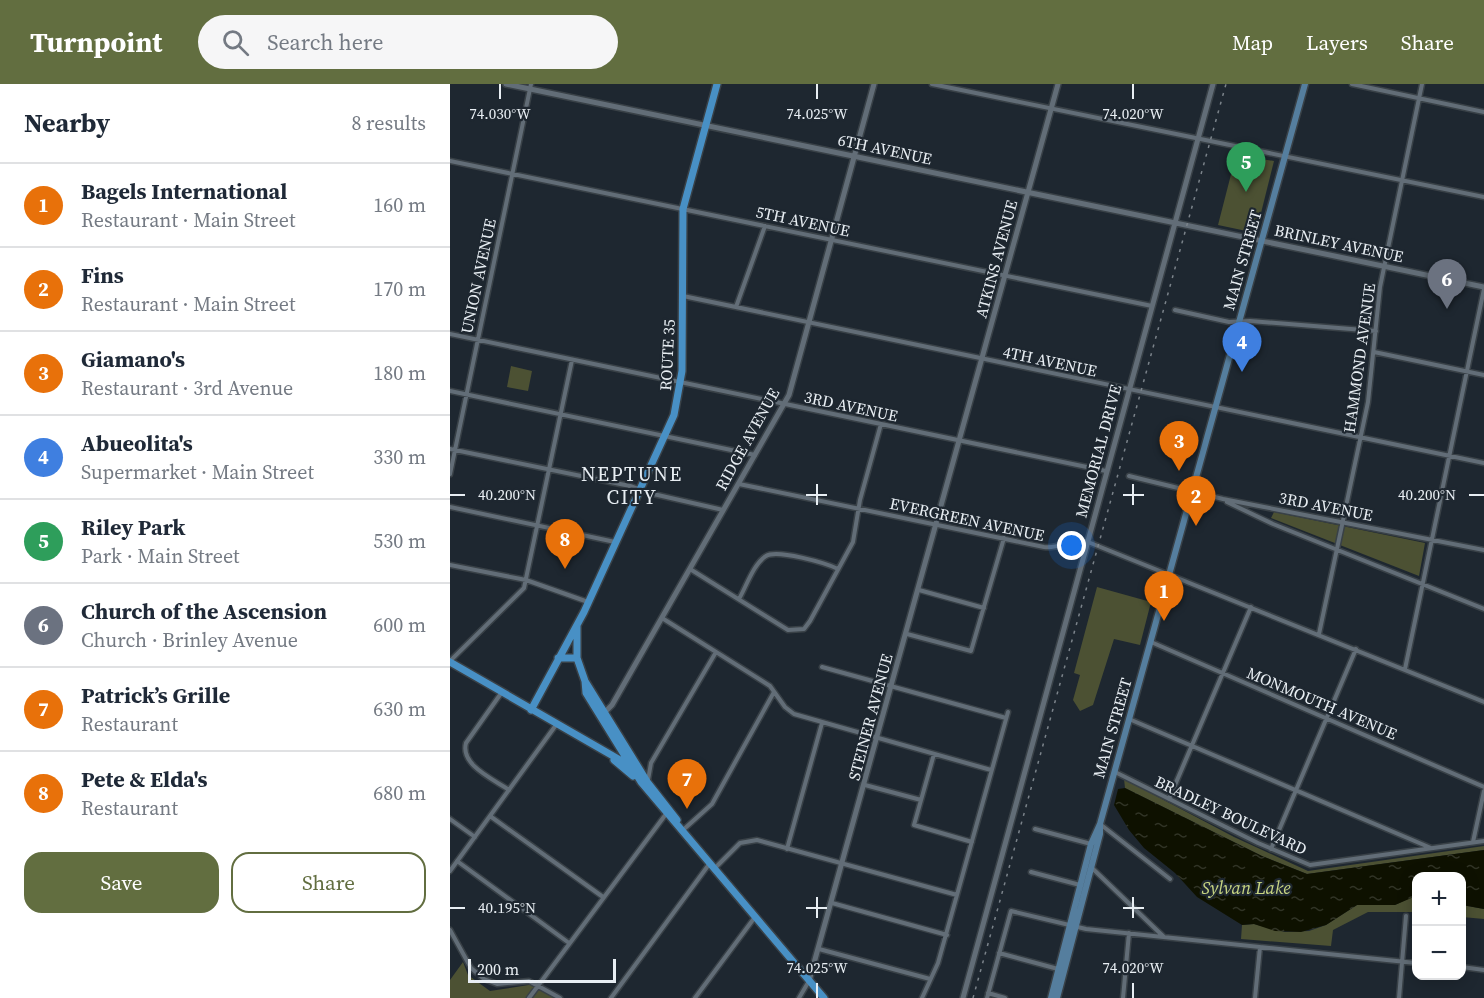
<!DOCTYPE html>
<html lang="en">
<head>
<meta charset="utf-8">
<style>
  body { margin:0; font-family:"Source Serif 4",serif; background:#f6f6f7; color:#1f2937 }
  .controls { position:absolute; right:18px; bottom:18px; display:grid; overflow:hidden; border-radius:12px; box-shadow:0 3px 15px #0003 }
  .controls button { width:54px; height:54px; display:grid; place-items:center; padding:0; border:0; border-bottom:2px solid #e0e1e3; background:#fff; color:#1f2937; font:30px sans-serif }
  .scale { position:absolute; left:18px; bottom:15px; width:148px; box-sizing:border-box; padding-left:6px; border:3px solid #e8eef3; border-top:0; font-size:16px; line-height:21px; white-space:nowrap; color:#e8eef3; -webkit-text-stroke:4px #1e2730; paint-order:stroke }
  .you { position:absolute; left:622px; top:462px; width:21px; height:21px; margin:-15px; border:4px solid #fff; border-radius:50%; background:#1a73e8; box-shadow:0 0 0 9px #1a73e833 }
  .badge { display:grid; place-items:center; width:39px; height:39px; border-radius:50%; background:#626e40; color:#fff; font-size:20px; font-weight:700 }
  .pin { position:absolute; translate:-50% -50px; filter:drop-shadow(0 2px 3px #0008) }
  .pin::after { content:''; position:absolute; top:32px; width:21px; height:18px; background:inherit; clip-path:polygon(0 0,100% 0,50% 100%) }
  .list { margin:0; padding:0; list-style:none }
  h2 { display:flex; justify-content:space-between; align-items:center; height:78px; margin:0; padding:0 24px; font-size:26px }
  h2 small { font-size:20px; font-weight:400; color:#747a83 }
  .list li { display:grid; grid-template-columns:39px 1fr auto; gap:18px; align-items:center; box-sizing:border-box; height:84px; padding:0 24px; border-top:2px solid #e0e1e3 }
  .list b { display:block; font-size:22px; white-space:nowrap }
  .list p { margin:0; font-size:20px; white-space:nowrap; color:#747a83 }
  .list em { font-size:20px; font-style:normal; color:#747a83 }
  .actions { display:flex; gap:12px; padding:18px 24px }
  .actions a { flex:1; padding:14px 0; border:2px solid #626e40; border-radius:18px; text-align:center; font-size:21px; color:#626e40 }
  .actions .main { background:#626e40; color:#fff }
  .icon { flex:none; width:33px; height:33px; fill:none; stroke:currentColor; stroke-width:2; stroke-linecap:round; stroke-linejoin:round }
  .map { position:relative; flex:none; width:1034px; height:914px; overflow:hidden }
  header { display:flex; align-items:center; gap:36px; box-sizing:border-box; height:84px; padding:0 30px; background:#626e40; color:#fff }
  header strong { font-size:28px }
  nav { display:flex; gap:33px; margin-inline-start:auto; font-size:21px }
  .search { width:420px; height:54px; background:#f6f6f7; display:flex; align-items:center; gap:15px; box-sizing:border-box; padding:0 21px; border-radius:33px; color:#747a83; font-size:22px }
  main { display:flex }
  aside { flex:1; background:#fff }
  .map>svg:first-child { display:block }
</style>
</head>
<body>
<header>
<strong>Turnpoint</strong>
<div class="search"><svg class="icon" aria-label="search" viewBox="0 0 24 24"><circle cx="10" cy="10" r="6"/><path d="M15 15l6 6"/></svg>Search here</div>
<nav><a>Map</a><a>Layers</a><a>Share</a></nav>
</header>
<main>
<aside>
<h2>Nearby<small>8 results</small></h2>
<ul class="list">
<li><span class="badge" style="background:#e8710a">1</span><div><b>Bagels International</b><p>Restaurant · Main Street</p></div><em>160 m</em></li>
<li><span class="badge" style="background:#e8710a">2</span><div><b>Fins</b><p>Restaurant · Main Street</p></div><em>170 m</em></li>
<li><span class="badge" style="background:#e8710a">3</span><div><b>Giamano's</b><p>Restaurant · 3rd Avenue</p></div><em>180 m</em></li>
<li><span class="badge" style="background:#3f7fe0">4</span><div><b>Abueolita's</b><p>Supermarket · Main Street</p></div><em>330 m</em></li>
<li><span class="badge" style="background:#2e9e5b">5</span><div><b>Riley Park</b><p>Park · Main Street</p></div><em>530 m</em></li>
<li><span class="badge" style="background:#6b7280">6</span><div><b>Church of the Ascension</b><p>Church · Brinley Avenue</p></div><em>600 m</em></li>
<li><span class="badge" style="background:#e8710a">7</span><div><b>Patrick’s Grille</b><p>Restaurant</p></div><em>630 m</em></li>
<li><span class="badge" style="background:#e8710a">8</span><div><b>Pete &amp; Elda's</b><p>Restaurant</p></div><em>680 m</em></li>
</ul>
<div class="actions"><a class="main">Save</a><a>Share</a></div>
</aside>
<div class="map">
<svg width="1034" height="914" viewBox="0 0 1034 914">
  <defs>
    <pattern id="water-ripples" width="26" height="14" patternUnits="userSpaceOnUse" patternTransform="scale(1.5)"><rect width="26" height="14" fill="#0e1100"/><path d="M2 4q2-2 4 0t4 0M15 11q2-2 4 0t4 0" fill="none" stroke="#313426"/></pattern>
  </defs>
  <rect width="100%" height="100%" fill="#1e2730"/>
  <!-- green -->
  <path fill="#4c5133" d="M786 71 824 77 806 149 768 141Z
    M61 282 82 287 78 307 57 303Z
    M824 428 975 459 969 492 821 434Z
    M647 503 701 518 690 561 664 555 643 621 630 627 623 616 630 591 624 589Z
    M674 695 784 753 858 787 1034 762V766L857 790 812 772 675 704Z
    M964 812H966V828H918L883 846 881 862 791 855 792 841 804 840 835 848 859 847 876 841 907 821H945Z
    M1012 821 1034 825V835L1012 833Z
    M13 878 18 891 40 907 85 900 107 914H0V896Z"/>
  <!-- water -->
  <path fill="url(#water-ripples)" d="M675 704 812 772 857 790 1034 766V825L1012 821V792H966V812L945 821H907L876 841 851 848 825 847 804 840 792 841 747 813 725 789 694 764 679 746 664 721 668 705Z"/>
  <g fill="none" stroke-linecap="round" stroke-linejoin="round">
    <!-- minor casing -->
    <g stroke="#394147" stroke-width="7">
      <path id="minor" d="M482 0 1034 113
        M902 0 1034 28
        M0 77 702 222
        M233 212 1034 379
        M286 223 315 142
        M725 226 779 238 800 237 926 247
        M0 250 656 387
        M924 268 1034 291
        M0 307 305 371
        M0 365 180 402 199 409 273 426
        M0 390 81 0
        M679 392 773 415 1034 466
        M289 400 594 463C613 465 619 453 638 458L1034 618
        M777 418 823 440 1034 525
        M0 423 165 458
        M0 481 76 496 138 518
        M240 485 338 546 354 545 360 537 403 458 410 416 431 340
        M469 506 534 524
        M289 515C296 503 304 479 316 472 327 465 376 479 388 485
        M212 534 320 602 335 623 344 630 541 686
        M457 550 521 567 554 454
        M869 550 918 318 930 203 972 0
        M701 558 1034 703
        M0 577 74 504 122 276
        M372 583 556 634
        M955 585 1034 205
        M52 608 16 659C10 681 43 695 59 706
        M679 635 981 764
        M484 670 464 741 522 758
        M665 688 808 759 860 781 1034 757
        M198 696 201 679 266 568
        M415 701 471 716
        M719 715 801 523
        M40 732 153 813
        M0 735 25 753
        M650 740 720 795
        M585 745 641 760
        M233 746 262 720 324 608
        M1023 758 1034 707
        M337 765 372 639
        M821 765 906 565
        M7 777 119 859
        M265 784 290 759 307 756 507 811
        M642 784 714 853
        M0 787 106 641
        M581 788 630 801
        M382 819 497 851
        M0 846 21 884 34 895 47 900 79 897 110 914
        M369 865 480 895
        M549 869 608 885
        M1012 883 1034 886
        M538 909 555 914
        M79 914 216 730
        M161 914 260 779
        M245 914 305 833
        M349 914 359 897
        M472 914 488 879 558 628
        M537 914 561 827 636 845 966 879
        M673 914 679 849
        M805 914 810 863
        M949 914 956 832"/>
    </g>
    <!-- tertiary casing -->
    <g stroke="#394147" stroke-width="8">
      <path id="tertiary" d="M56 0 1034 203
        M155 628 162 621 339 311 424 0
        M359 897 608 0
        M513 914 763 0"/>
    </g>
    <!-- secondary casing -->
    <g stroke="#394147" stroke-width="9">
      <path id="secondary" d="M601 914 641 760 650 740 855 0
        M607 914 650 750V741"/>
    </g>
    <!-- primary casing -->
    <g stroke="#394147" stroke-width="10">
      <path id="primary" d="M127 541V574L135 597 198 699 227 736
        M108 574H127
        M0 578 177 680
        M135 597 136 609 191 698 374 914
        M81 626 134 528 224 331 232 287 233 125 267 0
        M164 676 183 692"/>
    </g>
    <!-- minor -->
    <use href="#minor" stroke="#626d77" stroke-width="4"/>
    <!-- tertiary -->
    <use href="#tertiary" stroke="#626d77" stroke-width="5"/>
    <!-- secondary -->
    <use href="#secondary" stroke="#557e9e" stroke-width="6"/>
    <!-- primary -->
    <use href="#primary" stroke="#4890c5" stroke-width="7"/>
    <!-- rail -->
    <path stroke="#7c848b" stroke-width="1.5" stroke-dasharray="3 6" stroke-linecap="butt" d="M523 914 776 0"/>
  </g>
  <!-- ticks -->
  <path fill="none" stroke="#e8eef3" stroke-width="2" d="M50 0V15M367 0V15M683 0V15M367 400V421M683 400V421M0 411H15M356 411H377M673 411H694M1019 411H1034M367 813V834M683 813V834M0 824H15M356 824H377M673 824H694M367 899V914M683 899V914"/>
  <g text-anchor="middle" stroke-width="4.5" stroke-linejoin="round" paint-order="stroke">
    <!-- street labels -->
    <g font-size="16" fill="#e8eef3" stroke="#1e2730">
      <text transform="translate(435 65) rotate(12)" y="6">6TH AVENUE</text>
      <text transform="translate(353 137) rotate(12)" y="6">5TH AVENUE</text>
      <text transform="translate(889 159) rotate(12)" y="6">BRINLEY AVENUE</text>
      <text transform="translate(546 175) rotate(-75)" y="6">ATKINS AVENUE</text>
      <text transform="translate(792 176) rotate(-74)" y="6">MAIN STREET</text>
      <text transform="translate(28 192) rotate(-78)" y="6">UNION AVENUE</text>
      <text transform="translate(217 271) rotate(-87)" y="6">ROUTE 35</text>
      <text transform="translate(909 274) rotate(-82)" y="6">HAMMOND AVENUE</text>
      <text transform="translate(600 277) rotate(12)" y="6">4TH AVENUE</text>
      <text transform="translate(401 322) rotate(12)" y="6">3RD AVENUE</text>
      <text transform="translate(297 355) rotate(-61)" y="6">RIDGE AVENUE</text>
      <text transform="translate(648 367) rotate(-75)" y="6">MEMORIAL DRIVE</text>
      <text transform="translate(876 422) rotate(11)" y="6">3RD AVENUE</text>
      <text transform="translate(517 435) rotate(12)" y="6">EVERGREEN AVENUE</text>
      <text transform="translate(872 619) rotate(23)" y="6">MONMOUTH AVENUE</text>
      <text transform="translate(420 633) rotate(-75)" y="6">STEINER AVENUE</text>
      <text transform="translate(662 644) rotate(-74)" y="6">MAIN STREET</text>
      <text transform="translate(781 731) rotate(25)" y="6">BRADLEY BOULEVARD</text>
    </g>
    <!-- water labels -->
    <g font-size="18" font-style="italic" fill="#c8d582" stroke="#1e2730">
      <text x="796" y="810">Sylvan Lake</text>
    </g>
    <!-- quarter labels -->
    <g font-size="20" letter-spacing="1.5" fill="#e8eef3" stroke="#1e2730">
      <text x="182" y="397">NEPTUNE<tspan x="182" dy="23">CITY</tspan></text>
    </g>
  </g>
  <g font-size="15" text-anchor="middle" fill="#e8eef3" stroke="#1e2730" stroke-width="4.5" stroke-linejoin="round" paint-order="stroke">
    <text x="50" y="35">74.030°W</text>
    <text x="367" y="35">74.025°W</text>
    <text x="683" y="35">74.020°W</text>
    <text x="57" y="416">40.200°N</text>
    <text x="977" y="416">40.200°N</text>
    <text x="57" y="829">40.195°N</text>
    <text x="367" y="889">74.025°W</text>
    <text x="683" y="889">74.020°W</text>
  </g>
</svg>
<div class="controls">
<button>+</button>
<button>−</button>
</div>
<div class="scale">200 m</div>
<div class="you"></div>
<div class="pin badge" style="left:714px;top:537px;background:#e8710a">1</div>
<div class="pin badge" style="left:746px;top:442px;background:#e8710a">2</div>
<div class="pin badge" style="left:729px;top:387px;background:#e8710a">3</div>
<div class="pin badge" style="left:792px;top:288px;background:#3f7fe0">4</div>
<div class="pin badge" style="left:796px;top:108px;background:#2e9e5b">5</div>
<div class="pin badge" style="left:997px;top:225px;background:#6b7280">6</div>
<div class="pin badge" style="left:237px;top:725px;background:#e8710a">7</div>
<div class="pin badge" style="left:115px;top:485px;background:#e8710a">8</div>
</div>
</main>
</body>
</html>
